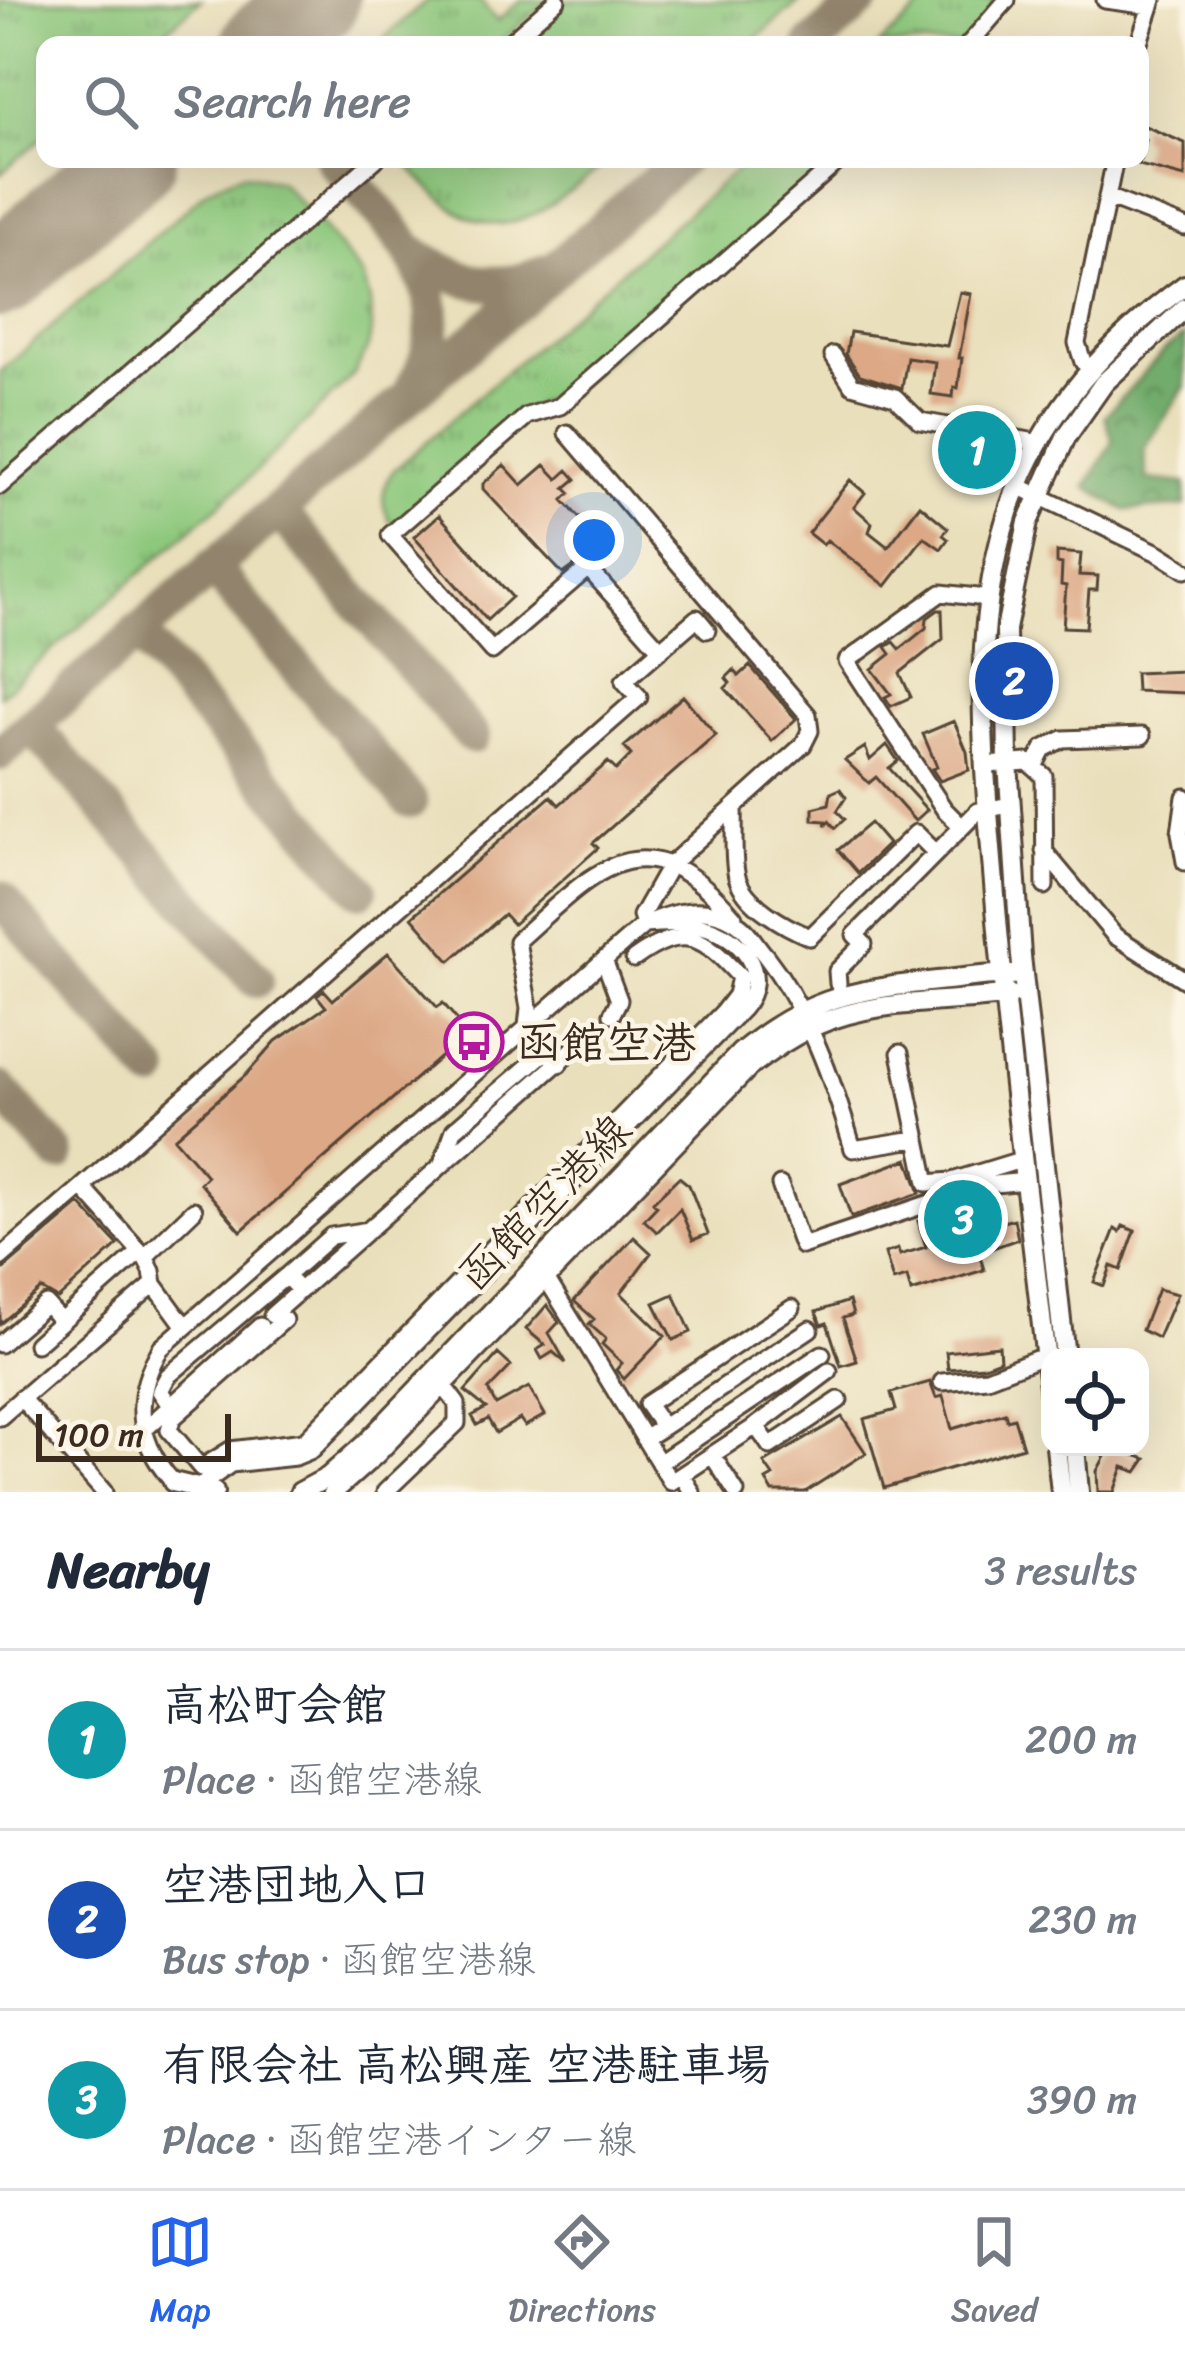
<!DOCTYPE html>
<html lang="en">
<head>
<meta charset="utf-8">
<style>
  body { margin:0; font-family:Sriracha,"Klee One",sans-serif; background:#f2f2f3; color:#1f2937 }
  .controls { position:absolute; right:36px; bottom:36px; display:grid; overflow:hidden; border-radius:24px; box-shadow:0 12px 48px #0002 }
  .controls button { width:108px; height:108px; display:grid; place-items:center; padding:0; border:0; border-bottom:3px solid #e0e1e3; background:#fff; color:#1f2937; font:60px sans-serif }
  .scale { position:absolute; left:36px; bottom:30px; width:195px; box-sizing:border-box; padding-left:12px; border:6px solid #3b2a1e; border-top:0; font-size:33px; line-height:42px; white-space:nowrap; color:#3b2a1e; -webkit-text-stroke:9px #fcf5e5; paint-order:stroke }
  .you { position:absolute; left:594px; top:540px; width:42px; height:42px; margin:-30px; border:9px solid #fff; border-radius:50%; background:#1a73e8; box-shadow:0 0 0 18px #1a73e833 }
  .badge { display:grid; place-items:center; width:78px; height:78px; border-radius:50%; background:#2563eb; color:#fff; font-size:39px; font-weight:700 }
  .pin { position:absolute; translate:-50% -50%; border:6px solid #fff; box-shadow:0 3px 12px #0006 }
  .list { margin:0; padding:0; list-style:none }
  h2 { display:flex; justify-content:space-between; align-items:center; height:156px; margin:0; padding:0 48px; font-size:51px }
  h2 small { font-size:39px; font-weight:400; color:#747a83 }
  .list li { display:grid; grid-template-columns:78px 1fr auto; gap:36px; align-items:center; box-sizing:border-box; height:180px; padding:0 48px; border-top:3px solid #e0e1e3 }
  .list b { display:block; font-size:45px; white-space:nowrap }
  .list p { margin:0; font-size:39px; white-space:nowrap; color:#747a83 }
  .list em { font-size:39px; font-style:normal; color:#747a83 }
  .icon { flex:none; width:66px; height:66px; fill:none; stroke:currentColor; stroke-width:2; stroke-linecap:round; stroke-linejoin:round }
  .map { position:relative; flex:none; width:1185px; height:1492px; overflow:hidden }
  .search { position:absolute; background:#fff; box-shadow:0 12px 48px #0002; left:36px; right:36px; top:36px; height:132px; display:flex; align-items:center; gap:30px; box-sizing:border-box; padding:0 42px; border-radius:24px; color:#747a83; font-size:45px }
  .sheet { height:696px; background:#fff }
  nav { display:flex; justify-content:space-around; align-items:center; box-sizing:border-box; height:168px; border-top:3px solid #e0e1e3; background:#fff; font-size:33px; color:#747a83 }
  nav a { display:grid; justify-items:center; gap:6px }
  nav .on { color:#2563eb }
  .map>svg:first-child { display:block }
</style>
</head>
<body>
<div class="map">
<svg width="1185" height="1492" viewBox="0 0 1185 1492">
  <defs>
    <pattern id="grass-tufts" width="24" height="20" patternUnits="userSpaceOnUse" patternTransform="scale(3)"><rect width="24" height="20" fill="#8dc87d"/><path d="M3 7l-1-3M5 7V3M7 7l1-3M15 17l-1-3M17 17v-4M19 17l1-3" fill="none" stroke="#74a366"/></pattern>
    <pattern id="forest-crowns" width="20" height="18" patternUnits="userSpaceOnUse" patternTransform="scale(3)"><rect width="20" height="18" fill="#72ac6c"/><path d="M2 6a3 3 0 1 1 6 0M12 15a3 3 0 1 1 6 0" fill="none" stroke="#5f8c58"/></pattern>
  </defs>
  <rect width="100%" height="100%" fill="#fcf5e5"/>
  <filter id="ink" filterUnits="userSpaceOnUse"><feTurbulence type="fractalNoise" baseFrequency=".00833" numOctaves="2"/><feDisplacementMap in="SourceGraphic" scale="24" xChannelSelector="R" yChannelSelector="G"/><feConvolveMatrix kernelMatrix="1 2 1 2 8 2 1 2 1" color-interpolation-filters="sRGB"/></filter>
  <filter id="wash" filterUnits="userSpaceOnUse"><feTurbulence type="fractalNoise" baseFrequency=".004" numOctaves="4" result="noise"/><feDisplacementMap in="SourceGraphic" scale="48" xChannelSelector="R" yChannelSelector="G"/><feGaussianBlur stdDeviation="2.7" result="paint"/><feColorMatrix in="noise" values="0 0 0 0 0 0 0 0 0 0 0 0 0 0 0 0 0 1.4 0 .05"/><feComposite in="paint" operator="in"/></filter>
  <g filter="url(#wash)">
    <rect width="100%" height="100%" fill="#e9dfbb"/>
    <!-- grass -->
    <path fill="url(#grass-tufts)" stroke="#64794e" stroke-width="3" d="M0 0H201L149 45H45V135L0 174Z
      M428 0H479L497 21 521 0H549L497 45H376Z
      M565 0H801L749 45H513Z
      M930 0H995L993 8 963 45H879Z
      M403 159H611C521 230 488 260 403 159Z
      M749 159H837L567 393 549 397 530 408 393 526C380 507 380 490 393 471Z
      M243 173 280 182 309 212 0 479V372L210 188Z
      M316 220 363 276 370 301 372 326 368 347 354 374 242 485 0 696V493Z"/>
    <!-- forest -->
    <path fill="url(#forest-crowns)" stroke="#566b45" stroke-width="3" d="M1185 335V386L1144 450 1147 479 1185 483V506L1125 510 1086 487 1113 442 1105 416 1167 348Z"/>
    <g fill="none" stroke-linecap="round" stroke-linejoin="round">
      <!-- taxiway -->
      <path stroke="#92846c" stroke-width="36" d="M298 45 317 0
        M812 45 863 0
        M332 159C391 227 470 290 413 387
        M411 251C452 281 499 296 547 271
        M278 510 472 736
        M212 567 410 801
        M137 632 360 890
        M32 726 256 980
        M0 753 681 159
        M0 898 153 1073
        M0 1089 58 1154"/>
      <!-- runway -->
      <path stroke="#92846c" stroke-width="87" d="M264 45 316 0
        M0 274 133 159"/>
    </g>
    <g id="blocks">
      <!-- building -->
      <path fill="#dca886" d="M1140 124 1185 143V177L1139 165 1145 140 1140 138Z
        M960 292 971 294 959 358H962L958 388 954 387 953 397 931 394 935 362 907 358 902 388 860 375 846 354 850 332 947 346Z
        M964 441 995 447 983 480 963 472 969 457 959 453Z
        M504 465 522 485 545 465 558 479 568 470 576 479 565 488 570 493 563 500 593 533 586 540 595 551 563 574 483 489V484Z
        M850 480 865 493 854 507 872 523 869 532 888 547 920 505 948 528 943 535 948 539 941 549 924 537 886 586 827 540 823 545 808 533Z
        M439 515 512 597 487 620 414 537Z
        M1057 552 1081 554 1079 575 1098 576 1097 590H1089L1086 628 1063 627 1066 586 1061 585 1062 564 1057 563Z
        M938 610H942L943 639 900 673 911 697 891 706 885 697 891 694 872 669 891 654 886 647 894 642 900 649 926 628 927 618Z
        M750 666 796 719 772 741 725 688 730 683 726 678 734 670 739 676Z
        M1185 671V693L1136 691 1135 673Z
        M683 696 716 735 593 843 598 848 513 924 504 914 450 961 412 917 551 796 559 805 608 762 616 770 631 755 624 747Z
        M954 721 967 752 969 770 940 781 932 769 937 767 923 734Z
        M887 745 898 761 889 768 927 810 915 821 876 777 869 783 845 760 865 747 870 760Z
        M840 789 846 797 837 811 845 819 835 828 829 821 825 826 826 821 813 820V808L829 804 831 793Z
        M870 823 888 844 858 873 838 850Z
        M388 953 437 1007 443 1003 468 1033 241 1231 200 1183 207 1176 174 1138 246 1075 276 1041 326 1007 317 996 324 990 333 1000Z
        M908 1159 920 1193 851 1217 840 1184Z
        M679 1177 689 1185 708 1234 693 1240 680 1209 657 1232 644 1220 657 1206 653 1202Z
        M80 1204 118 1245 58 1299 41 1289 0 1324V1272Z
        M970 1209 976 1229 1014 1219 1018 1239 979 1253 984 1270 911 1292 907 1277 893 1281 885 1253 898 1249 900 1255 926 1247 918 1221Z
        M1123 1226 1135 1231 1121 1270 1111 1266 1104 1286 1094 1282 1115 1229 1120 1232Z
        M634 1237 651 1253 621 1293 665 1336 624 1379 616 1370 622 1363 602 1344 606 1339 589 1324 594 1319 574 1301Z
        M1158 1289 1177 1294 1158 1338 1142 1330Z
        M674 1294 691 1332 673 1340 654 1303Z
        M849 1301 853 1315 843 1318 857 1361 841 1366 827 1323 821 1325 816 1312Z
        M547 1305 559 1322 549 1333 566 1363 553 1352 542 1359 537 1350 545 1345 526 1329Z
        M999 1346 1000 1360 984 1366 948 1369 946 1352Z
        M498 1354 511 1366 488 1390 496 1405 529 1387 545 1415 525 1426 520 1419 496 1433 488 1419 477 1425 472 1416 486 1408 465 1391Z
        M930 1382 936 1398 943 1396 952 1429 1005 1413 1007 1420 1014 1418 1023 1447 884 1488 864 1419 896 1410 891 1393Z
        M842 1417 866 1453 805 1492H773L766 1480 773 1476 764 1463Z
        M1110 1447 1146 1459 1137 1472 1123 1467 1114 1492H1098L1097 1471Z"/>
    </g>
  </g>
  <g filter="url(#ink)">
    <use href="#blocks" fill-opacity="0" stroke="#554536" stroke-width="3"/>
    <g fill="none" stroke-linecap="round" stroke-linejoin="round">
      <!-- minor casing -->
      <g stroke="#554536" stroke-width="21">
        <path id="minor" d="M1105 0 1150 6
          M506 45 557 0
          M968 45 1007 0
          M1138 45 1153 0
          M1107 197 1185 227
          M833 355 852 385 895 397 920 421 1030 441
          M1083 362 1077 343 1115 159
          M0 486 376 159
          M1018 486 1160 554 1185 570
          M661 650 588 568 492 651 390 535 527 416 560 406 841 159
          M987 765 1028 762 1044 776 1045 886
          M1035 765 1043 749 1063 739 1142 736
          M1185 797 1180 833 1185 862
          M734 809C735 830 732 858 737 877 745 905 786 927 810 937L916 833 936 853
          M961 826 944 809 847 661 941 593 977 597
          M1044 851 1115 936 1185 980
          M604 960 619 1000 612 1014
          M838 984 837 971 864 944 855 935 978 811 1010 805
          M527 1026 529 1008 517 941C596 870 644 812 734 917
          M900 1053 927 1183 952 1181 1014 1162
          M441 1166 454 1130 546 1051 559 1064
          M780 1185 802 1246 984 1185 1016 1182
          M82 1187 639 697 624 681 697 618 707 630
          M0 1258 82 1187 145 1257
          M286 1276 331 1236 369 1230
          M546 1278 671 1482 756 1426 829 1371
          M154 1284 152 1271 145 1257 194 1210
          M276 1312 284 1320 172 1419 169 1430 201 1468 230 1450 304 1441 722 1013 736 995 740 977C702 935 684 923 634 959
          M272 1315 596 1029
          M0 1344 46 1304 61 1321
          M36 1344 140 1252
          M942 1382 987 1378 1036 1359
          M21 1398 104 1492
          M169 1404 160 1391 168 1376 286 1276 300 1291
          M0 1417 154 1284 184 1325
          M756 1426 770 1446 839 1400
          M663 1427 810 1329
          M143 1431 260 1326
          M644 1439 663 1427 647 1404 792 1308
          M712 1455 736 1492
          M659 1463 822 1354
          M682 1475 692 1492
          M173 1482C135 1440 133 1395 161 1348L644 925C675 910 711 902 741 926 750 933 757 946 765 955 809 1011 833 1080 853 1149L915 1139
          M193 1491 231 1464 295 1457 312 1450 742 1009C773 974 741 935 701 926 682 922 663 923 644 925L641 916 670 865 803 745 810 731 808 715 567 433
          M385 1492 457 1423V1404L439 1380"/>
      </g>
      <!-- major casing -->
      <g stroke="#554536" stroke-width="24">
        <path id="major" d="M1065 1357 1021 956 1008 763 1006 629 1028 522 1066 437 1104 383 1185 308
          M1050 1396C1032 1233 1010 1071 996 908 985 769 964 618 1018 485 1052 403 1114 337 1185 285
          M1056 1447 1061 1492
          M1075 1447 1079 1492
          M173 1482 214 1492
          M300 1492 328 1477 365 1444 740 1053C809 995 859 989 947 980 968 978 991 973 1012 975
          M333 1492 376 1454 749 1067C770 1052 790 1037 814 1026 876 998 945 1004 1011 995"/>
      </g>
      <!-- minor -->
      <use href="#minor" stroke="#fff" stroke-width="15"/>
      <!-- major -->
      <use href="#major" stroke="#fff" stroke-width="18"/>
    </g>
  </g>
  <!-- icons -->
  <defs>
    <g id="bus-ring" transform="scale(3)"><circle r="9.5" fill="#fcf5e5" stroke="#b5179e" stroke-width="1.5"/><path d="M-5-6H5V4H4V6H2V4H-2V6H-4V4H-5ZM-3.5-4V0h7V-4ZM-3.5 1.2v1.5H-2V1.2ZM2 1.2v1.5H3.5V1.2Z" fill="#b5179e"/></g>
  </defs>
  <g fill-rule="evenodd">
    <use href="#bus-ring" x="474" y="1042"/>
  </g>
  <g text-anchor="middle" stroke-width="9" stroke-linejoin="round" paint-order="stroke">
    <!-- poi labels -->
    <g font-size="45" font-weight="bold" fill="#3b2a1e" stroke="#fcf5e5" text-anchor="start">
      <text x="516" y="1058">函館空港</text>
    </g>
    <!-- street labels -->
    <g font-size="45" fill="#3b2a1e" stroke="#fcf5e5">
      <text transform="translate(544 1202) rotate(-46)" y="16">函館空港線</text>
    </g>
  </g>
</svg>
<div class="controls">
<button><svg class="icon" aria-label="locate" viewBox="0 0 24 24"><circle cx="12" cy="12" r="6"/><path d="M12 2v4M12 18v4M2 12h4M18 12h4"/></svg></button>
</div>
<div class="scale">100 m</div>
<div class="you"></div>
<div class="pin badge" style="left:977px;top:450px;background:#0f9aa8">1</div>
<div class="pin badge" style="left:1014px;top:681px;background:#1a4fb4">2</div>
<div class="pin badge" style="left:963px;top:1219px;background:#0f9aa8">3</div>
<div class="search"><svg class="icon" aria-label="search" viewBox="0 0 24 24"><circle cx="10" cy="10" r="6"/><path d="M15 15l6 6"/></svg>Search here</div>
</div>
<section class="sheet">
<h2>Nearby<small>3 results</small></h2>
<ul class="list">
<li><span class="badge" style="background:#0f9aa8">1</span><div><b>高松町会館</b><p>Place · 函館空港線</p></div><em>200 m</em></li>
<li><span class="badge" style="background:#1a4fb4">2</span><div><b>空港団地入口</b><p>Bus stop · 函館空港線</p></div><em>230 m</em></li>
<li><span class="badge" style="background:#0f9aa8">3</span><div><b>有限会社 高松興産 空港駐車場</b><p>Place · 函館空港インター線</p></div><em>390 m</em></li>
</ul>
</section>
<nav>
<a class="on"><svg class="icon" aria-label="map" viewBox="0 0 24 24"><path d="M3 6l6-2 6 2 6-2v14l-6 2-6-2-6 2zM9 4v14M15 6v14"/></svg>Map</a>
<a><svg class="icon" aria-label="directions" viewBox="0 0 24 24"><path d="M12 3l9 9-9 9-9-9zM9 14v-3h6M13 9l2 2-2 2"/></svg>Directions</a>
<a><svg class="icon" aria-label="saved" viewBox="0 0 24 24"><path d="M7 4h10v16l-5-4-5 4z"/></svg>Saved</a>
</nav>
</body>
</html>
